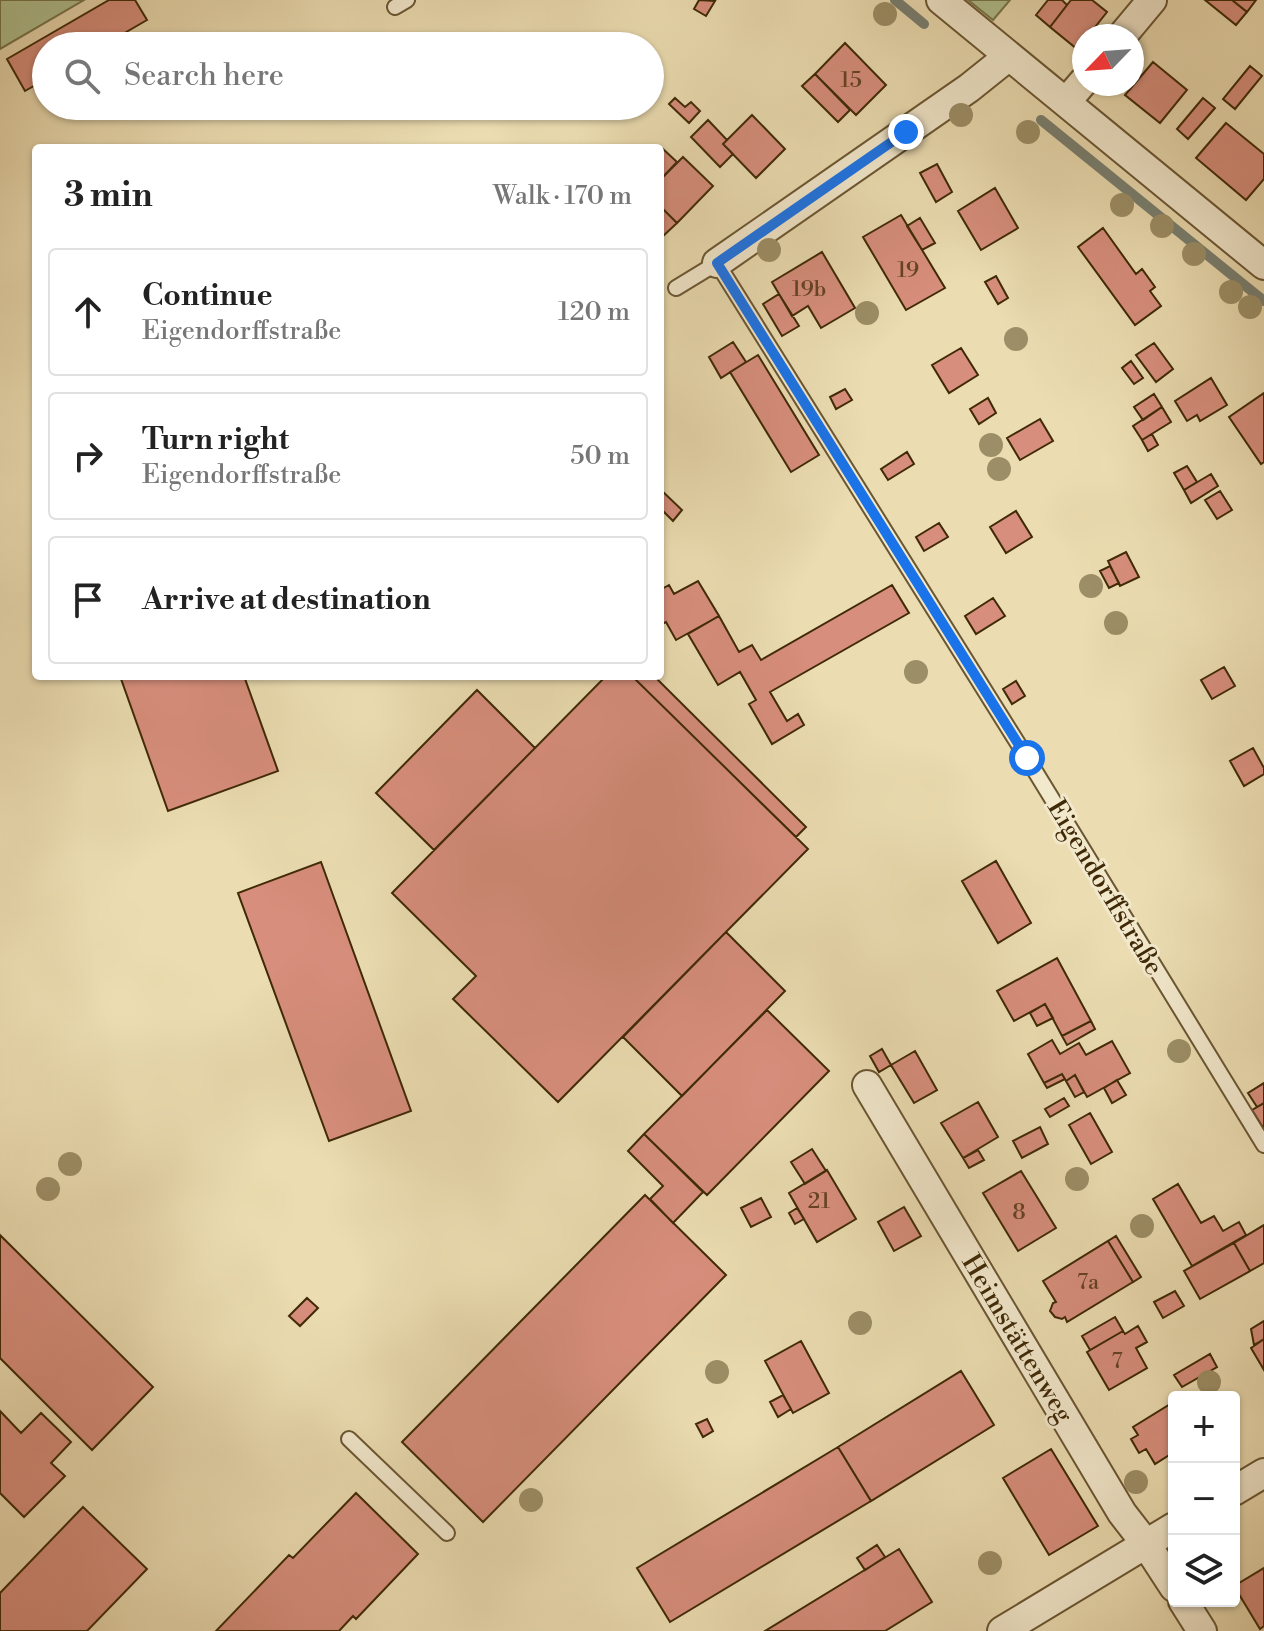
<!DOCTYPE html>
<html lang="en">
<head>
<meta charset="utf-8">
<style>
  body { margin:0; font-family:"Libre Bodoni",serif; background:#f6f6f6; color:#222 }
  .controls { position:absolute; right:24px; bottom:24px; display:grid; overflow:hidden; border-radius:8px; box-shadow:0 2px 6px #0004 }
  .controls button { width:72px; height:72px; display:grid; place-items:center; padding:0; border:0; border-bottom:2px solid #e0e0e0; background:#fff; color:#222; font:40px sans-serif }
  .compass { position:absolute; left:1072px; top:24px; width:72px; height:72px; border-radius:50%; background:#fff; box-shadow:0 2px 6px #0004; rotate:245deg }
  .stop { position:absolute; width:24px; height:24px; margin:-18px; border:6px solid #1a73e8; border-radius:50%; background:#fff }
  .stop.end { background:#1a73e8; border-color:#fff; box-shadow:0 2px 8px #0008 }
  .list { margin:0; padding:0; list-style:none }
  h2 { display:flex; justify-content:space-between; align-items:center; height:104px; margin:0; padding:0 32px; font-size:34px }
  h2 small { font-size:26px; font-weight:400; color:#767676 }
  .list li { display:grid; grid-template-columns:52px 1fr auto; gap:24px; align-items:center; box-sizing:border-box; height:128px; margin:0 16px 16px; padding:0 16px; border:2px solid #e0e0e0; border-radius:8px }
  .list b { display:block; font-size:30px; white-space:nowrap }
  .list p { margin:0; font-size:26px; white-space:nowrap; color:#767676 }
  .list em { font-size:26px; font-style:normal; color:#767676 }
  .icon { flex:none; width:44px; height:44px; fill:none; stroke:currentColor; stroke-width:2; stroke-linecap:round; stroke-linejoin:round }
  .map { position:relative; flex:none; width:1264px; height:1631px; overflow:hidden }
  .search { position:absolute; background:#fff; box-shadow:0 2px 6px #0004; left:32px; top:32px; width:632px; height:88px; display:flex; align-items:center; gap:20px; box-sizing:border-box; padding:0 28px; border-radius:44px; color:#767676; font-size:30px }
  .panel { position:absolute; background:#fff; box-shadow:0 2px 6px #0004; left:32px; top:144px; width:632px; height:536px; border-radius:8px }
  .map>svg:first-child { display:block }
</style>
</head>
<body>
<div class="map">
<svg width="1264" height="1631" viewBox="0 0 1264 1631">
  <rect width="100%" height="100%" fill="#ebdcb1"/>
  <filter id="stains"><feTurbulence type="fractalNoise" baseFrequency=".0025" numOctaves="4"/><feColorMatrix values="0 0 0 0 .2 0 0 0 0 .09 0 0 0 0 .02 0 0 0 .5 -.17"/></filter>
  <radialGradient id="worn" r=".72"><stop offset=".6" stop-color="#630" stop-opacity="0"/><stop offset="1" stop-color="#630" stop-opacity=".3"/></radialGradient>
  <!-- green -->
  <path fill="#b1c290" stroke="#78764c" stroke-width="2" d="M0 0H84L0 49Z
    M968 0H1010L993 20Z"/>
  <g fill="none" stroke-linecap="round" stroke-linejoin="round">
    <!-- stream -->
    <path stroke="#787f71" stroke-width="10" d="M895 0 924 24
      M1041 120 1264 301"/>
  </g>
  <!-- building -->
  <path fill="#d78e7c" stroke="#3f2907" stroke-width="2" d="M109 0H135L147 20 102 46H46V79L25 91 7 59Z
    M699 0 715 1 706 16 694 9Z
    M1048 0H1062L1067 5 1050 27 1036 15Z
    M1071 0H1092L1107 12 1088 36H1084V41L1077 49 1050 27Z
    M1205 0H1232L1247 12 1236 25Z
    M1232 0H1256L1247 12Z
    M845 43 886 85 856 115 815 74Z
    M1153 62 1187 90 1160 123 1125 95Z
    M1250 66 1262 76 1235 109 1223 99Z
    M815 74 850 110 838 122 802 86Z
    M675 98 685 107 691 102 700 111 689 123 669 104Z
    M1203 98 1215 108 1188 139 1177 129Z
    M752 115 785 149 756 178 723 144Z
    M708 120 727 140 723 144 733 154 720 167 691 137Z
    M1226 123 1264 154V179L1246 200 1196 158Z
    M663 149 677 162 660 180V152Z
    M683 157 713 186 677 223 660 206V180Z
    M937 164 952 192 936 202 920 173Z
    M995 188 1018 228 981 250 958 211Z
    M660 206 677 223 660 239Z
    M901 215 945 288 906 310 863 237Z
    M920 218 935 243 922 250 907 226Z
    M1103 228 1136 274 1142 269 1155 287 1150 291 1161 306 1135 325 1078 247Z
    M822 252 855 308 821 328 808 306 792 316 772 282Z
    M996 276 1008 298 998 304 985 282Z
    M779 294 799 326 782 336 763 304Z
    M733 342 746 362 721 378 709 357Z
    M1154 343 1173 369 1156 382 1136 355Z
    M961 348 978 375 949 393 932 365Z
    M758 355 819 455 791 472 730 372Z
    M1131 361 1143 378 1134 384 1122 368Z
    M1211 378 1227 405 1200 421 1197 415 1187 421 1175 401Z
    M845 389 852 400 836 409 830 397Z
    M1264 393V462L1261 464 1229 417Z
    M1154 394 1162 407 1143 420 1134 407Z
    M988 398 996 413 979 424 970 409Z
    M1162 407 1171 422 1142 440 1133 426Z
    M1040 419 1053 441 1020 460 1007 438Z
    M1152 434 1158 445 1148 451 1142 440Z
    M907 452 914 464 888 480 881 469Z
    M1187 466 1197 482 1184 490 1174 473Z
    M1211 474 1218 486 1191 503 1184 490Z
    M660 489 682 510 673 521 660 508Z
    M1220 491 1232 510 1217 519 1205 500Z
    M1016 511 1032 537 1006 553 990 527Z
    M939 523 948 537 924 551 916 537Z
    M1126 552 1139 577 1120 586 1108 561Z
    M1110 566 1119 583 1109 588 1100 571Z
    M698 581 719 616 676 640 666 622 660 625V590L669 585 674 594Z
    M892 585 909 613 770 692 787 721 798 714 804 725 772 744 749 704 756 700 740 672 718 685 688 634 719 616 739 652 752 645 761 660Z
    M993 598 1005 616 976 634 965 616Z
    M1224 667 1235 686 1212 699 1201 680Z
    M120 676H244L278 771 168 811Z
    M606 676H632L808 849 558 1102 453 999 476 976 392 893Z
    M638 676H654L806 827 796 837 635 679Z
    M1016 681 1025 696 1012 704 1003 689Z
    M477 690 535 748 434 850 376 793Z
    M1253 748 1264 768V774L1244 786 1230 761Z
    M996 861 1031 923 998 943 962 881Z
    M321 862 411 1111 329 1141 238 893Z
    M726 932 785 991 682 1096 623 1037Z
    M1057 958 1091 1021 1062 1036 1045 1004 1014 1021 997 991Z
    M1045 1004 1053 1018 1037 1026 1030 1013Z
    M767 1010 829 1071 707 1195 644 1134Z
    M1091 1021 1095 1029 1067 1045 1062 1036Z
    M1052 1040 1060 1054 1079 1043 1086 1055 1112 1041 1130 1073 1087 1097 1075 1075 1066 1081 1062 1074 1044 1083 1028 1054Z
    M882 1049 891 1065 879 1072 870 1056Z
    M915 1051 937 1090 914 1103 891 1065Z
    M1062 1074 1065 1079 1047 1088 1044 1083Z
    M1075 1075 1084 1092 1075 1097 1066 1081Z
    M1117 1080 1126 1095 1112 1103 1104 1088Z
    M1264 1083V1103L1257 1107 1248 1093Z
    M1064 1098 1069 1106 1050 1117 1045 1109Z
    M978 1102 998 1137 963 1158 941 1123Z
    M1264 1103V1129L1252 1110Z
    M1090 1113 1112 1152 1091 1164 1069 1125Z
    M1040 1127 1048 1144 1022 1158 1013 1141Z
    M644 1134 703 1192 673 1223 650 1199 663 1186 628 1151Z
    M812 1149 826 1171 805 1184 791 1162Z
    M978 1150 984 1160 969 1168 963 1158Z
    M827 1170 856 1219 817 1242 789 1193Z
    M1021 1171 1056 1228 1018 1251 983 1193Z
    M1178 1184 1201 1223 1214 1216 1223 1231 1239 1222 1246 1235 1192 1266 1153 1199Z
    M645 1195 726 1275 483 1522 402 1442Z
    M761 1198 771 1217 751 1227 741 1208Z
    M904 1207 921 1236 894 1251 878 1222Z
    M797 1208 804 1219 795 1224 789 1213Z
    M1264 1225V1263L1250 1271 1234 1243Z
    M0 1235 153 1387 92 1450 0 1358Z
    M1116 1236 1141 1277 1133 1282 1108 1241Z
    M1108 1241 1133 1282 1067 1322 1065 1317 1062 1319 1055 1317 1050 1311 1053 1303 1056 1302 1043 1281Z
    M1234 1243 1250 1271 1200 1299 1184 1271Z
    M1175 1291 1184 1306 1163 1318 1154 1302Z
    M307 1298 318 1308 300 1326 289 1316Z
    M1115 1317 1123 1331 1090 1350 1082 1336Z
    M1264 1321V1339L1254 1345 1251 1329Z
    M1138 1326 1147 1342 1136 1348 1147 1368 1109 1390 1087 1352 1123 1331 1125 1334Z
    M1264 1339V1370L1251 1348Z
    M801 1341 829 1393 793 1413 765 1361Z
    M1210 1354 1217 1367 1182 1387 1174 1375Z
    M961 1371 994 1425 871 1501 838 1447Z
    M783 1395 791 1409 778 1417 770 1402Z
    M1172 1403 1174 1407V1452L1155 1464 1146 1449 1139 1453 1131 1439 1138 1435 1133 1427Z
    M0 1411 21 1433 41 1413 71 1442 51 1463 65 1476 24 1517 0 1493Z
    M707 1419 713 1431 703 1437 696 1424Z
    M838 1447 871 1501 670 1622 637 1568Z
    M1051 1449 1098 1526 1049 1555 1003 1478Z
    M356 1493 418 1554 356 1619 353 1616 339 1631H216L289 1555 293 1558Z
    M83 1507 147 1569 87 1631H0V1593Z
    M877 1545 885 1557 865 1570 857 1558Z
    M899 1549 932 1602 885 1631H765Z
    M1264 1568V1626L1260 1629 1234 1586Z"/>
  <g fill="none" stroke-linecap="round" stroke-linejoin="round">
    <!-- lane casing -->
    <g stroke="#6a5632" stroke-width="18">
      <path id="lane" d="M395 7 407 0
        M676 288 717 263 1027 758 1264 1145
        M349 1439 447 1533"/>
    </g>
    <!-- street casing -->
    <g stroke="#6a5632" stroke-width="32">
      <path id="street" d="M941 0 1264 265
        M1122 36 1152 0
        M1066 102 1084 81
        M717 263 969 88 1009 56
        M867 1085 1122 1513 1146 1544 1174 1587
        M1234 1491 1264 1473
        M1183 1601 1202 1631
        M1002 1631 1174 1527"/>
    </g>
    <!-- lane -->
    <use href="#lane" stroke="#f2e8cc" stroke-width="14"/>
    <!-- street -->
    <use href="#street" stroke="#f2e8cc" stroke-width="28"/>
  </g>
  <!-- trees -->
  <g fill="#9c8e66">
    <circle cx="885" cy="14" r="12"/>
    <circle cx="961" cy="115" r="12"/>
    <circle cx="1028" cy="132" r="12"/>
    <circle cx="1122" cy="205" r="12"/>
    <circle cx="1162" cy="226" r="12"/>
    <circle cx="769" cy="250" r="12"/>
    <circle cx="1194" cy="254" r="12"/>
    <circle cx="1231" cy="292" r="12"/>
    <circle cx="1250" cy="307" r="12"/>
    <circle cx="867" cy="313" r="12"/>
    <circle cx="1016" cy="339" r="12"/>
    <circle cx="991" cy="445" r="12"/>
    <circle cx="999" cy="469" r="12"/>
    <circle cx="1091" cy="586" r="12"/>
    <circle cx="1116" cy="623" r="12"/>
    <circle cx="916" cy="672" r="12"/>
    <circle cx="1179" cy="1051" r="12"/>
    <circle cx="70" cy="1164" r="12"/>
    <circle cx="1077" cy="1179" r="12"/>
    <circle cx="48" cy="1189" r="12"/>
    <circle cx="1142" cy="1226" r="12"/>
    <circle cx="860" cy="1323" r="12"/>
    <circle cx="717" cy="1372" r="12"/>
    <circle cx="1209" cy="1382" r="12"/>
    <circle cx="1136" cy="1482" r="12"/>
    <circle cx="531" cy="1500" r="12"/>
    <circle cx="990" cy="1563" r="12"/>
  </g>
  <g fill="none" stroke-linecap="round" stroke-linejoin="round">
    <!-- route -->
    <path stroke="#1a73e8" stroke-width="10" d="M906 132 717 263 1027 758"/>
  </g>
  <g text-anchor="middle" stroke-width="6" stroke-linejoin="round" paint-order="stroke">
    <!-- number labels -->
    <g font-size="22" fill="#654224">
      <text x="851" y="87">15</text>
      <text x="908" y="277">19</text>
      <text x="809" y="296">19b</text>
      <text x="819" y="1208">21</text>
      <text x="1019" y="1219">8</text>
      <text x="1088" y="1289">7a</text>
      <text x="1117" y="1368">7</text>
    </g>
    <!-- street labels -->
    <g font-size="26" fill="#3f2907" stroke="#f2e8cc">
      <text transform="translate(1106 887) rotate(59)" y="9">Eigendorffstraße</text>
      <text transform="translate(1018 1338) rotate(59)" y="9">Heimstättenweg</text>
    </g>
  </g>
  <rect width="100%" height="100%" filter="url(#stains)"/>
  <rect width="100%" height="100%" fill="url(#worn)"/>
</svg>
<div class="controls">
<button>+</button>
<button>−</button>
<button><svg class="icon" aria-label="layers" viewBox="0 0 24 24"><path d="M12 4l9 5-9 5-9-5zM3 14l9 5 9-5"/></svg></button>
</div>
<svg class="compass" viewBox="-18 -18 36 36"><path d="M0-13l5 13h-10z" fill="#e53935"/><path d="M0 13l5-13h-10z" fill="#767676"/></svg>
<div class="stop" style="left:1027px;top:758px"></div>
<div class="stop end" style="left:906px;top:132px"></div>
<div class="search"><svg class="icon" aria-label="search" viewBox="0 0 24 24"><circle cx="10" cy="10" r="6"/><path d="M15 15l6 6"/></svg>Search here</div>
<section class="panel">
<h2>3 min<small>Walk · 170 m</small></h2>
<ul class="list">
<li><svg class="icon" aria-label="ahead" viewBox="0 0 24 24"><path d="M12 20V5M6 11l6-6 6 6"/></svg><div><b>Continue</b><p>Eigendorffstraße</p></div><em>120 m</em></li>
<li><svg class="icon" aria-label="right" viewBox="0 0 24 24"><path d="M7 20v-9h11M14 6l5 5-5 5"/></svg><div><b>Turn right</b><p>Eigendorffstraße</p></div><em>50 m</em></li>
<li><svg class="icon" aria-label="arrive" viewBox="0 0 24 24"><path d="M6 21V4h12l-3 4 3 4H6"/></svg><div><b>Arrive at destination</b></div></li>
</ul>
</section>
</div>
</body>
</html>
